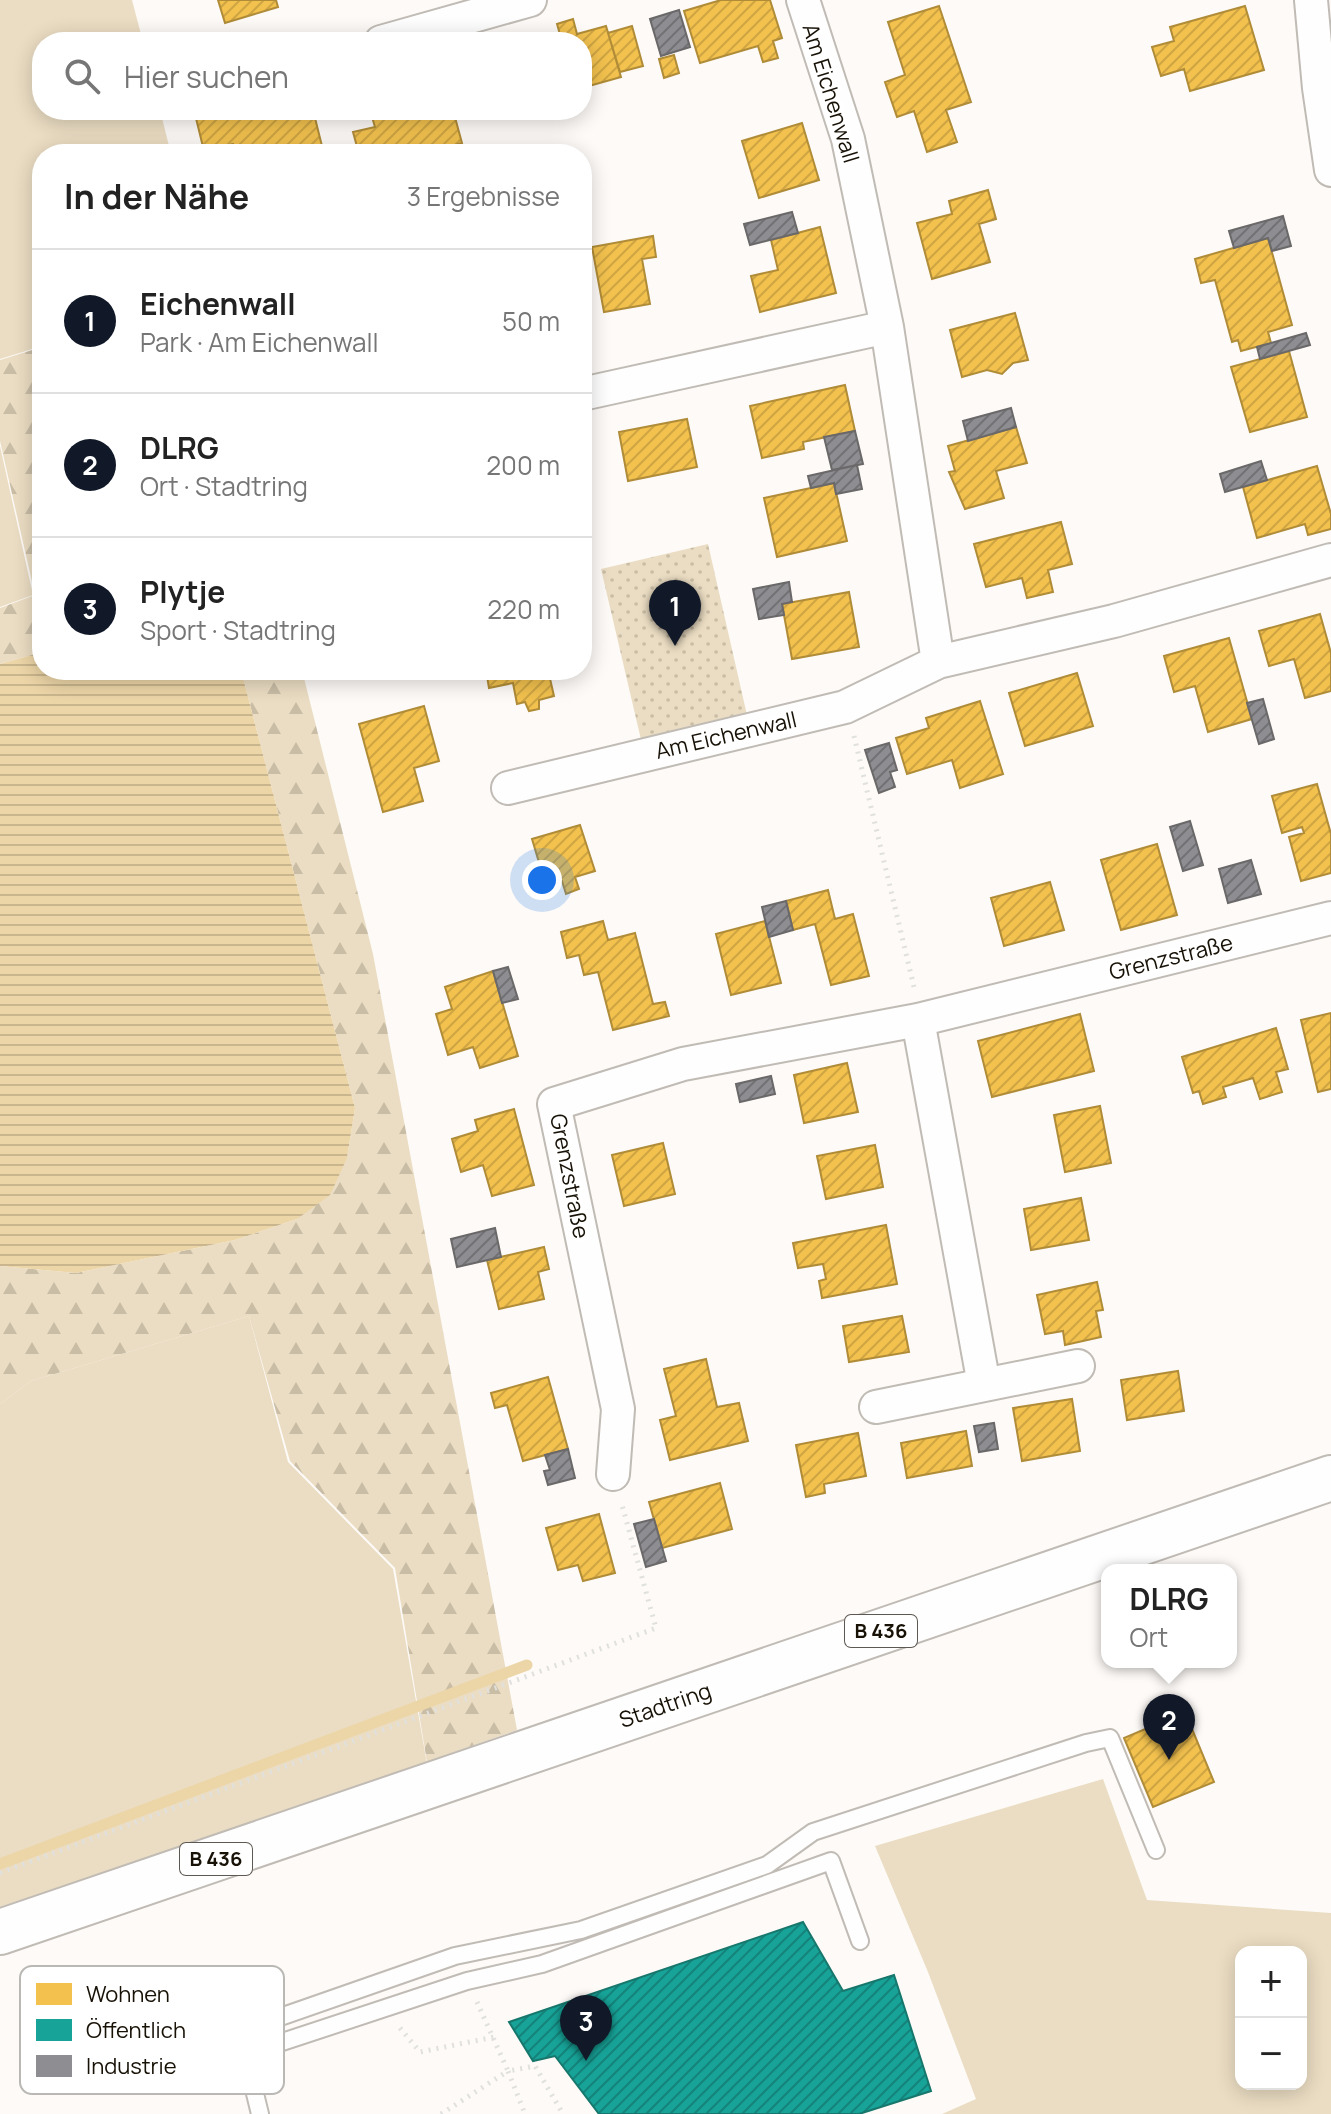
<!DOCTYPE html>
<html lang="de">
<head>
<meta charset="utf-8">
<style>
  body { margin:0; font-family:Manrope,sans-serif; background:#f6f6f6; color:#222 }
  .controls { position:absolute; right:24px; bottom:24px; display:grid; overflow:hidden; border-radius:16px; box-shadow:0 4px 20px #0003 }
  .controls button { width:72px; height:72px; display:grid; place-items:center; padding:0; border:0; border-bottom:2px solid #e0e0e0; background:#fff; color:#222; font:40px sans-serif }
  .you { position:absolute; left:542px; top:880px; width:28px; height:28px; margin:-20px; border:6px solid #fff; border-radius:50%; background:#1a73e8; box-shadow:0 0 0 12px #1a73e833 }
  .badge { display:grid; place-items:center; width:52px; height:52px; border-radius:50%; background:#111827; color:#fff; font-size:26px; font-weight:700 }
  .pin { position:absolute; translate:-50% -66px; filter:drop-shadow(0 2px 4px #0008) }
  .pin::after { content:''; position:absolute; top:42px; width:28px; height:24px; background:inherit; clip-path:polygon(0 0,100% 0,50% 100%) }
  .popup { position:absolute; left:1101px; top:1564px; width:136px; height:104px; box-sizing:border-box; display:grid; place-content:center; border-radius:16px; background:#fff; filter:drop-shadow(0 2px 6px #0005); font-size:26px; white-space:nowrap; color:#767676 }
  .popup b { font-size:30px; color:#222 }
  .popup::after { content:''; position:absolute; left:50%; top:100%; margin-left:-16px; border:16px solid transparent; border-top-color:#fff }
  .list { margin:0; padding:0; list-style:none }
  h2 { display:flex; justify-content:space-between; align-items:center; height:104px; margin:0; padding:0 32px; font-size:34px }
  h2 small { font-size:26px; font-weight:400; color:#767676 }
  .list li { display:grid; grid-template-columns:52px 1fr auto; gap:24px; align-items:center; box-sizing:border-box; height:144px; padding:0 32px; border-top:2px solid #e0e0e0 }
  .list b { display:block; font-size:30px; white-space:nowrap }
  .list p { margin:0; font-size:26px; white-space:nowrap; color:#767676 }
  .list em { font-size:26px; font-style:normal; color:#767676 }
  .icon { flex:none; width:44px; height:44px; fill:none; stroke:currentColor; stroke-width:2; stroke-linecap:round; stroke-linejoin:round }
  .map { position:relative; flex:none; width:1331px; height:2114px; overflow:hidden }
  .search { position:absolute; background:#fff; box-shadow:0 4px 20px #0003; left:32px; top:32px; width:560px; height:88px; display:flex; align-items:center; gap:20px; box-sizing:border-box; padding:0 28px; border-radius:32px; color:#767676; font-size:30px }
  .panel { position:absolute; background:#fff; box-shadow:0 4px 20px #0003; left:32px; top:144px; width:560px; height:536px; border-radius:32px }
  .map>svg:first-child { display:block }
</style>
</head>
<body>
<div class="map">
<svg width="1331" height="2114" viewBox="0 0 1331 2114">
  <defs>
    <pattern id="forest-firs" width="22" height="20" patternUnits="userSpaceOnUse" patternTransform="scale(2)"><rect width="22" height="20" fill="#ebddc3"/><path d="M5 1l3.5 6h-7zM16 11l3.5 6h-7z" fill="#c9bda6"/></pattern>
    <pattern id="park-dots" width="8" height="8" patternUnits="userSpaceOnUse" patternTransform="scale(2)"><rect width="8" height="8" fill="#ebddc3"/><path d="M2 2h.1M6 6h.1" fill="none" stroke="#c9bda6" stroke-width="1.8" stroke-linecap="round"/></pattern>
    <pattern id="water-rules" width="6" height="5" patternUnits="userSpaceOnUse" patternTransform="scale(2)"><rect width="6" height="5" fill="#ecd5a7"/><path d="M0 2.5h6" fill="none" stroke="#cab68e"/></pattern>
    <pattern id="homes-hatch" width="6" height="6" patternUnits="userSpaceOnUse" patternTransform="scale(2)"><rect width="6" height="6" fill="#f2c14e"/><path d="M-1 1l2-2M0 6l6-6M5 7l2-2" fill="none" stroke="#cfa543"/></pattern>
    <pattern id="public-hatch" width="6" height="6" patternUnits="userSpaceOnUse" patternTransform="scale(2)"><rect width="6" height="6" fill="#17a398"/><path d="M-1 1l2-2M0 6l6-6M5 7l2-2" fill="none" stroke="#14837a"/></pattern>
    <pattern id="industry-hatch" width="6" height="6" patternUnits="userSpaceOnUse" patternTransform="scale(2)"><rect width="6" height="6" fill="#8d8d92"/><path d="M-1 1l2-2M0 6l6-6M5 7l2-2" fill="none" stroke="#727275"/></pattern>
  </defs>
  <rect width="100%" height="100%" fill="#fdfaf7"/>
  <!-- grass -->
  <path fill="#ebddc3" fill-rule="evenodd" d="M0 0H132L143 42H42V110H160L171 154H42V346L0 359Z
    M0 446 33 595 0 607Z
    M249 1316 288 1462 393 1569 427 1764 0 1907V1404L31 1381Z
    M1103 1779 1147 1900 1331 1913V2114H942L976 2099 928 1972 875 1846ZM1241 1952H1301V2084H1241Z"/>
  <!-- forest -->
  <path fill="url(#forest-firs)" d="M42 347V652L0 664V608L35 595 0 441V360Z
    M241 670H302L373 954 517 1730 427 1762 395 1568 290 1461 249 1316 31 1381 0 1404V1266L76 1273 235 1240 297 1219 347 1158 355 1108Z"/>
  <!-- park -->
  <path fill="url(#park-dots)" d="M708 544 749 724 643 748 601 569Z"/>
  <!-- water -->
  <path fill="url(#water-rules)" d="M42 652V670H241L355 1108 347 1158 330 1195 297 1219 235 1240 76 1273 0 1266V664Z"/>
  <!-- homes -->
  <path fill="url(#homes-hatch)" stroke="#b08c38" stroke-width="2" d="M218 0H276L278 7 225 23Z
    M721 0H770L782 38 773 41 778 58 763 62 758 46 700 63 684 11Z
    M939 6 971 102 946 110 957 142 927 152 914 111 897 117 885 82 905 75 888 22Z
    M1245 6 1264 70 1190 91 1184 69 1161 76 1152 47 1174 41 1170 27Z
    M573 19 577 34 606 26 621 77 582 88V42H547L561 38 557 24Z
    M632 26 643 66 620 72 608 33Z
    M674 55 679 73 664 78 659 59Z
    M194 110H268L270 116 313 110 324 154H236L233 144 204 151Z
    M370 110H453L462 143 422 154H359L353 132 375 127Z
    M802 123 819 180 759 198 742 141Z
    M988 190 996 219 979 224 990 262 932 279 917 223 952 214 949 201Z
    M820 227 836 293 760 312 751 276 778 270 771 240Z
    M653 236 656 257 642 259 650 304 604 312 592 247Z
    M1268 238 1292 325 1268 332 1271 343 1241 351 1238 340 1232 342 1215 280 1201 283 1195 259Z
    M1015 313 1028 360 1013 363 1002 374 987 370 962 377 950 330Z
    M1289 351 1307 417 1250 432 1231 367Z
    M845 385 855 431 803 442 804 449 762 458 750 406Z
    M687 419 697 467 628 481 619 432Z
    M1016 427 1027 463 996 471 1004 498 965 509 949 472 955 471 948 446Z
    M1317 466 1331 514V529L1308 535 1305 524 1257 538 1243 487Z
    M834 483 847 541 777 557 764 498Z
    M1061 522 1072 564 1048 570 1053 592 1027 598 1022 578 986 587 974 544Z
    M849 592 859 647 792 659 782 604Z
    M1320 614 1331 653V691L1305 698 1294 659 1269 666 1259 631Z
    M1229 638 1252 719 1208 732 1195 686 1174 692 1164 656Z
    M486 670H548L554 696 539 700V709L529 711 525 702 517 704 513 683 489 688Z
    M1077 673 1093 726 1025 746 1009 693Z
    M980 701 1003 774 960 788 952 760 907 774 896 738 929 728 926 718Z
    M424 706 439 761 414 768 423 801 383 812 359 724Z
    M1317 784 1331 834V873L1301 881 1289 837 1304 833 1302 827 1282 833 1272 796Z
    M580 825 595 871 575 877 579 889 566 894 562 881 546 886 532 839Z
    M1157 844 1177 915 1121 930 1101 860Z
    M1050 882 1064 930 1004 946 991 898Z
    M828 890 835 919 853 914 869 976 831 985 815 924 793 930 786 901Z
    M603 921 608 940 635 933 653 1004 665 1002 669 1016 613 1030 598 972 584 975 579 955 567 958 561 932Z
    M765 921 781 983 731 995 716 934Z
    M493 971 518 1056 480 1068 473 1047 448 1055 436 1014 452 1009 445 987Z
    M1331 1013V1089L1318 1092 1301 1020Z
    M1080 1014 1094 1071 992 1097 978 1041Z
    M1276 1028 1288 1069 1276 1072 1282 1092 1260 1099 1253 1078 1223 1087 1226 1097 1203 1104 1199 1091 1193 1093 1182 1057Z
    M847 1063 858 1112 804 1123 794 1075Z
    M1100 1106 1111 1163 1065 1172 1054 1115Z
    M514 1109 534 1185 492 1196 483 1165 461 1172 452 1139 478 1131 475 1120Z
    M663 1143 675 1194 624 1206 612 1155Z
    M875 1145 883 1187 826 1199 817 1156Z
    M1081 1198 1089 1240 1031 1250 1024 1209Z
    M886 1225 897 1284 822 1298 819 1281 826 1279 823 1264 798 1268 793 1243Z
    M544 1247 549 1269 538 1272 544 1299 499 1309 487 1260Z
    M1097 1282 1103 1310 1096 1311 1101 1337 1065 1345 1063 1331 1045 1334 1037 1295Z
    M902 1316 909 1352 849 1362 843 1326Z
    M706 1359 717 1407 739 1403 748 1441 670 1460 660 1420 676 1416 664 1369Z
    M1178 1371 1184 1411 1127 1420 1121 1380Z
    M548 1377 568 1449 523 1461 507 1405 495 1408 491 1393Z
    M1072 1399 1080 1451 1022 1461 1013 1408Z
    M966 1431 972 1466 907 1478 901 1443Z
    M858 1433 866 1476 824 1484 825 1493 806 1497 796 1445Z
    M720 1483 732 1529 662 1548 649 1502Z
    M599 1514 615 1573 583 1581 578 1565 558 1570 546 1528Z
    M1185 1712 1214 1782 1153 1807 1124 1738Z"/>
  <!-- public -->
  <path fill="url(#public-hatch)" stroke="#17776c" stroke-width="2" d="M803 1922 843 1991 894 1975 931 2091 859 2114H599L555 2056 533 2061 509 2022Z"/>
  <!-- industry -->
  <path fill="url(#industry-hatch)" stroke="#6a6868" stroke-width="2" d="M679 10 690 47 661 56 650 19Z
    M792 212 798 233 750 245 744 224Z
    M1283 216 1291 246 1272 251 1268 238 1234 248 1229 231Z
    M1306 333 1310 345 1260 359 1257 347Z
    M1011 408 1016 427 968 441 963 421Z
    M855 431 863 464 832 470 824 437Z
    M1261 461 1267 480 1225 492 1220 474Z
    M857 465 862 489 836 494 834 483 811 488 808 476Z
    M789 582 792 602 782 604 784 615 759 619 753 589Z
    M1263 699 1274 739 1259 744 1247 703Z
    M889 743 897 770 890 772 895 787 879 793 865 750Z
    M1190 821 1203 865 1183 871 1170 827Z
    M1251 860 1261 894 1228 903 1219 869Z
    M786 901 793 930 769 937 762 907Z
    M508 967 518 999 502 1003 493 971Z
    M771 1076 775 1094 740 1102 736 1084Z
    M495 1228 501 1257 457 1267 451 1239Z
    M994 1423 998 1449 979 1452 974 1426Z
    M568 1449 575 1478 548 1485 544 1471 550 1470 545 1455Z
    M654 1519 666 1561 646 1567 634 1524Z"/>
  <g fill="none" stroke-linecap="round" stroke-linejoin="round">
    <!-- stream -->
    <path stroke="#ecd5a7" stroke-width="11" d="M0 1864 527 1665"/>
    <!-- service casing -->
    <g stroke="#c0bbb4" stroke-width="20">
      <path id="service" d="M236 2030 249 2069
        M114 2075 455 1956 581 1930 767 1865 813 1832 1086 1743 1110 1738 1156 1850
        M260 2114 249 2069 258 2050 467 1981 542 1964 831 1861 860 1941"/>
    </g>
    <!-- minor casing -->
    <g stroke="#c0bbb4" stroke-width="36">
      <path id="minor" d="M1311 0 1319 88 1331 170
        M381 42 530 0
        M582 394 887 327
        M938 662 1114 621 1331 560
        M508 788 845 707 938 662 887 327 848 139 803 0
        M918 1020 984 1385
        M876 1407 1078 1366
        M613 1474 618 1409 554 1104 683 1064 918 1020 1331 918"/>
    </g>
    <!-- trunk casing -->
    <g stroke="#c0bbb4" stroke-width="48">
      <path id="trunk" d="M0 1932 1331 1478"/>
    </g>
    <!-- path -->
    <path stroke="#e0e0de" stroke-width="5" stroke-dasharray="2 6" stroke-linecap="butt" d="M854 736 914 987
      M0 1873 656 1628 622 1505
      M477 2002 508 2071 535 2066 563 2114
      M400 2028 420 2052 494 2037
      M441 2114 508 2071 525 2114"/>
    <!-- service -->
    <use href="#service" stroke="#fffefe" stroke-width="16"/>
    <!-- minor -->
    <use href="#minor" stroke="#fffefe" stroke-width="32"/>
    <!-- trunk -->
    <use href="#trunk" stroke="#fffefe" stroke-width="44"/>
  </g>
  <g text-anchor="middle" stroke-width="8" stroke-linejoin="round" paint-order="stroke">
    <!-- shield labels -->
    <g fill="#fff" stroke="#5d5851" stroke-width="2">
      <rect x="845" y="1615" width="72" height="32" rx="6"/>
      <rect x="180" y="1843" width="72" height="32" rx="6"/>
    </g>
    <g font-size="20" font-weight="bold" fill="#171106">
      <text x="881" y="1638">B 436</text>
      <text x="216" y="1866">B 436</text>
    </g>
    <!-- street labels -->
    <g font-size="22" fill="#171106" stroke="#fff">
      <text transform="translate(831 93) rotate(73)" y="8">Am Eichenwall</text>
      <text transform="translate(726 735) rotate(-13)" y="8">Am Eichenwall</text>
      <text transform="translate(1171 957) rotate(-14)" y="8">Grenzstraße</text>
      <text transform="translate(570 1176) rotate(79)" y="8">Grenzstraße</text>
      <text transform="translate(665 1705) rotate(-19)" y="8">Stadtring</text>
    </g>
  </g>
  <!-- legend -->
  <rect x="20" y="1966" width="264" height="128" rx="12" fill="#fff" stroke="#b9b8b4" stroke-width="2"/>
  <rect x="36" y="1983" width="36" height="22" fill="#f2c14e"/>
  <rect x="36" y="2019" width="36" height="22" fill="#17a398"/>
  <rect x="36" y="2055" width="36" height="22" fill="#8d8d92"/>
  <g font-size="22" fill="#171106">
    <text x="86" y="2002">Wohnen</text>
    <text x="86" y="2038">Öffentlich</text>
    <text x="86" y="2074">Industrie</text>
  </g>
</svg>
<div class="controls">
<button>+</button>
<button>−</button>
</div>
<div class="you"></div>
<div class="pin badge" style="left:675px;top:646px">1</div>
<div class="pin badge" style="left:1169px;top:1760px">2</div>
<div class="popup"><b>DLRG</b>Ort</div>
<div class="pin badge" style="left:586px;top:2061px">3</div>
<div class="search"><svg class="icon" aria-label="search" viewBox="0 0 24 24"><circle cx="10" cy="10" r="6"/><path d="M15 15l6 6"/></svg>Hier suchen</div>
<section class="panel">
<h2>In der Nähe<small>3 Ergebnisse</small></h2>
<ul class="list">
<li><span class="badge">1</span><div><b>Eichenwall</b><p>Park · Am Eichenwall</p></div><em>50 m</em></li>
<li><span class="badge">2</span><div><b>DLRG</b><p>Ort · Stadtring</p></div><em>200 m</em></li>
<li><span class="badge">3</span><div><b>Plytje</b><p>Sport · Stadtring</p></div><em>220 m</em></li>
</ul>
</section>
</div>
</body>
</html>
